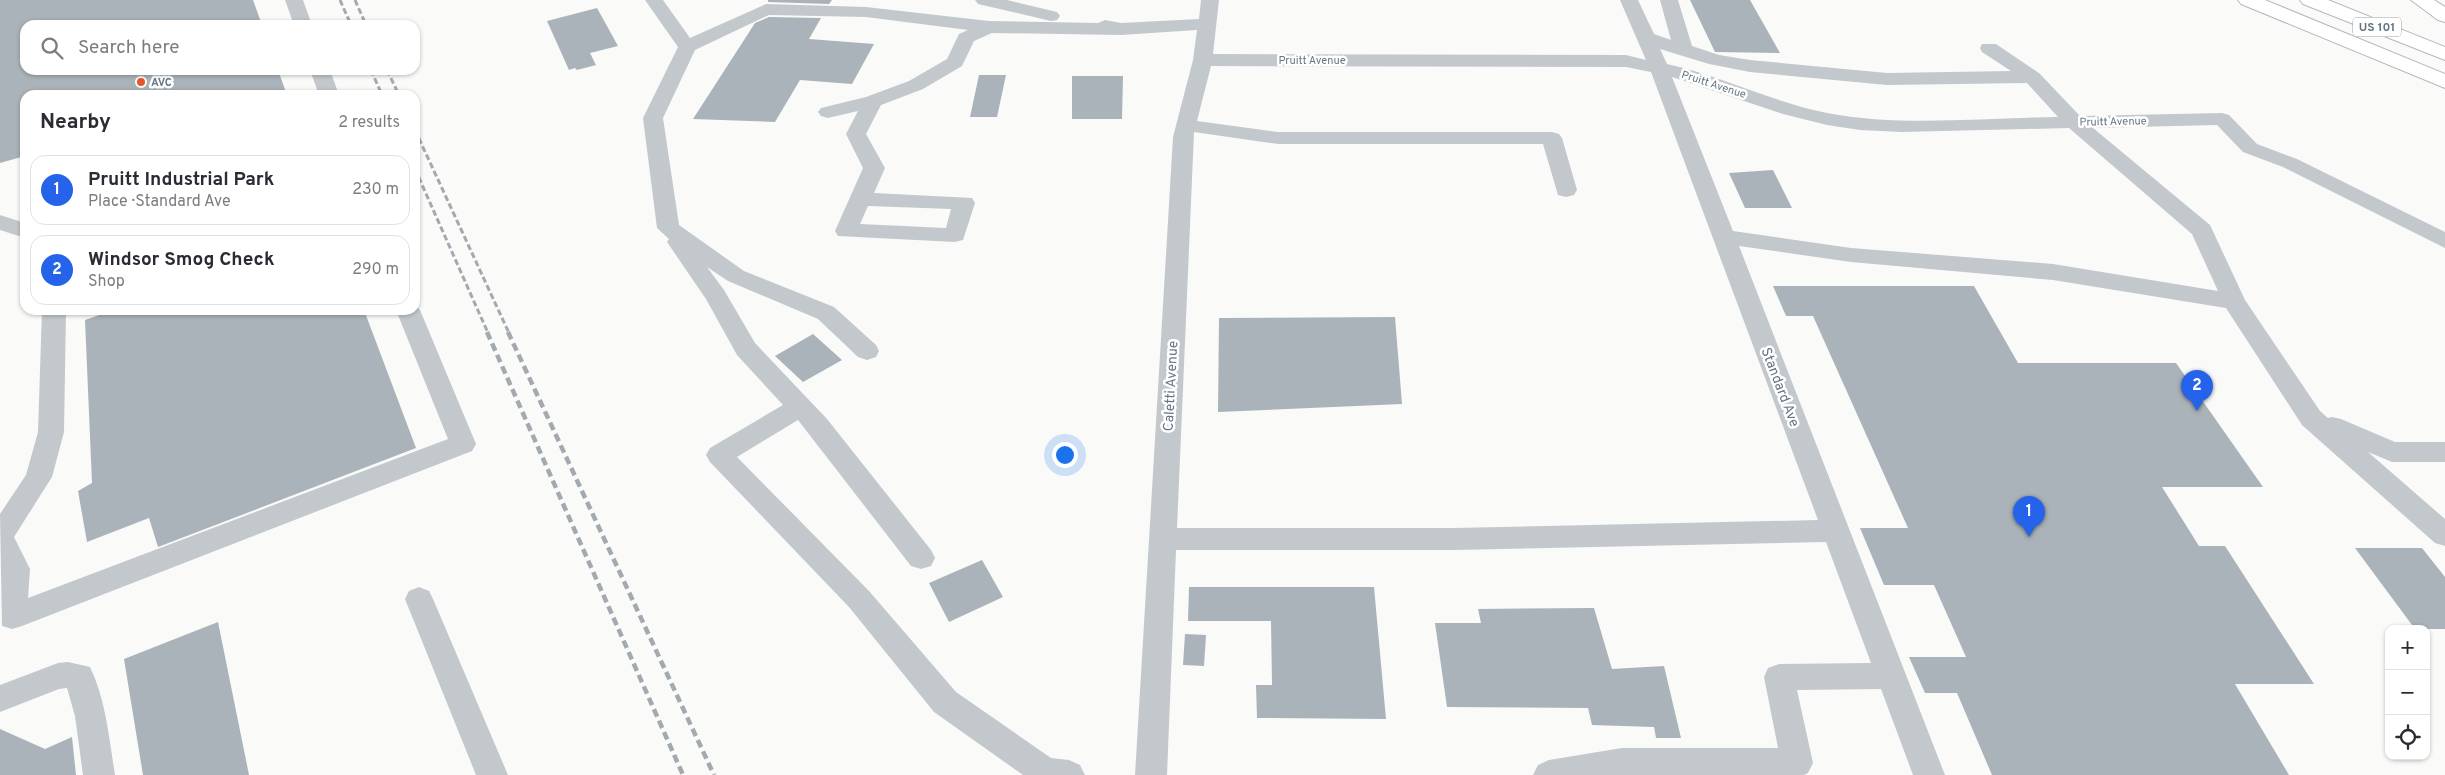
<!DOCTYPE html>
<html lang="en">
<head>
<meta charset="utf-8">
<style>
  body { margin:0; font-family:Overpass,sans-serif; background:#f7f7f7; color:#2b2b33 }
  .controls { position:absolute; right:15px; bottom:15px; display:grid; overflow:hidden; border-radius:10px; box-shadow:0 1px 4px #0004 }
  .controls button { width:45px; height:45px; display:grid; place-items:center; padding:0; border:0; border-bottom:1px solid #e1e1e2; background:#fff; color:#2b2b33; font:25px sans-serif }
  .you { position:absolute; left:1064px; top:454px; width:18px; height:18px; margin:-12px; border:4px solid #fff; border-radius:50%; background:#1a73e8; box-shadow:0 0 0 8px #1a73e833 }
  .badge { display:grid; place-items:center; width:32px; height:32px; border-radius:50%; background:#2563eb; color:#fff; font-size:16px; font-weight:700 }
  .pin { position:absolute; translate:-50% -41px; filter:drop-shadow(0 1px 2px #0008) }
  .pin::after { content:''; position:absolute; top:26px; width:18px; height:15px; background:inherit; clip-path:polygon(0 0,100% 0,50% 100%) }
  .list { margin:0; padding:0; list-style:none }
  h2 { display:flex; justify-content:space-between; align-items:center; height:65px; margin:0; padding:0 20px; font-size:21px }
  h2 small { font-size:16px; font-weight:400; color:#7c7c81 }
  .list li { display:grid; grid-template-columns:32px 1fr auto; gap:15px; align-items:center; box-sizing:border-box; height:70px; margin:0 10px 10px; padding:0 10px; border:1px solid #e1e1e2; border-radius:15px }
  .list b { display:block; font-size:19px; white-space:nowrap }
  .list p { margin:0; font-size:16px; white-space:nowrap; color:#7c7c81 }
  .list em { font-size:16px; font-style:normal; color:#7c7c81 }
  .icon { flex:none; width:28px; height:28px; fill:none; stroke:currentColor; stroke-width:2; stroke-linecap:round; stroke-linejoin:round }
  .map { position:relative; flex:none; width:2445px; height:775px; overflow:hidden }
  .search { position:absolute; background:#fff; box-shadow:0 1px 4px #0004; left:20px; top:20px; width:400px; height:55px; display:flex; align-items:center; gap:12px; box-sizing:border-box; padding:0 18px; border-radius:15px; color:#7c7c81; font-size:19px }
  .panel { position:absolute; background:#fff; box-shadow:0 1px 4px #0004; left:20px; top:90px; width:400px; height:225px; border-radius:15px }
  .map>svg:first-child { display:block }
</style>
</head>
<body>
<div class="map">
<svg width="2445" height="775" viewBox="0 0 2445 775">
  <rect width="100%" height="100%" fill="#fafaf8"/>
  <!-- building -->
  <path fill="#aab3b9" d="M0 0H253L262 25H25V70H278L287 95H25V156L0 163Z
    M768 0H832L829 4 768 2Z
    M1690 0H1750L1780 53 1715 52Z
    M597 8 618 46 590 53 596 65 577 70 575 68 569 70 547 21Z
    M769 17 821 18 809 39 874 44 852 84 800 80 775 122 693 119 755 23Z
    M979 75H1006L997 117H970Z
    M1072 76H1123L1122 119H1072Z
    M1773 170 1792 208H1745L1729 173Z
    M1773 286H1974L2018 363H2176L2263 487H2162L2199 546H2225L2314 684H2235L2289 775H1992L1957 693H1925L1909 657H1966L1934 585H1884L1860 528H1908L1813 316H1786Z
    M114 310H364L416 448 158 547 149 518 87 542 78 491 92 483 85 320Z
    M1395 317 1402 404 1218 412 1219 318Z
    M813 334 842 360 803 382 775 356Z
    M2355 548H2422L2445 577V629H2415Z
    M982 560 1003 597 949 622 929 583Z
    M1189 587H1374L1386 719 1257 718 1256 685H1272L1271 621H1188Z
    M1594 608 1612 669 1664 666 1681 738H1656L1654 727 1592 725 1588 708 1447 707 1435 623H1481L1478 609Z
    M218 622 249 775H143L124 659Z
    M1185 634 1206 635 1204 666 1183 665Z
    M0 729 45 749 72 737 76 775H0Z"/>
  <g fill="none" stroke-linecap="round" stroke-linejoin="round">
    <!-- highway casing -->
    <g stroke="#b4b9bd" stroke-width="2">
      <path id="highway" d="M2238 0H2265L2445 74V88L2241 4Z
        M2300 0H2328L2445 47V60L2303 4Z
        M2411 0H2434L2445 7V22L2438 20Z"/>
    </g>
    <!-- minor -->
    <path fill="#c3c8cc" fill-rule="evenodd" d="M285 0H303L312 25H294Z
      M645 0H663L690 38 766 4 866 7 989 21 1098 23 1105 20 1121 23 1199 19 1201 0H1219L1213 54 1626 55 1646 60 1620 0H1638L1654 34 1671 40 1660 0H1678L1692 46 1719 55 1750 60 1887 73 2011 71 1982 52 1980 48 1982 44H1996L2039 73 2080 116 2222 113 2229 115 2257 144 2297 159 2445 232V248L2283 167 2243 152 2217 125 2093 128 2210 225 2245 300 2320 411 2328 418 2332 417 2341 419 2395 442H2445V462H2392L2368 452 2445 519V546L2435 543 2302 425 2226 308 2053 280 1851 262 1739 246 1945 775H1913L1881 689 1797 690 1813 763 1808 773 1804 775H1533L1538 765 1549 760 1622 748H1778L1764 677 1768 668 1779 664 1871 663 1826 542 1453 550H1176L1167 775H1135L1173 137 1193 60 1197 30 1121 35 992 33 974 41 962 66 923 89 881 105 866 134 885 168 874 193 972 198 975 203 963 240 955 242 838 236 835 231 863 168 846 134 858 111 828 118 821 116 818 112 821 108 866 97 909 81 947 59 959 34 968 30 866 17 769 15 695 50 663 118 679 225 744 271 834 307 876 345 879 351 876 357 867 360 858 357 818 319 728 281 707 267 724 290 755 343 827 419 931 550 935 558 931 566 921 569 911 566 798 420 737 457 869 591 956 692 1051 758 1069 760 1080 765 1085 775H1023L934 712 849 607 710 462 706 455 710 448 783 405 737 355 706 299 667 242 669 239 657 228 643 118 678 47ZM1660 49 1709 64 1750 72 1887 85 2027 83 2058 117C1984 118 1899 127 1827 113 1772 102 1722 76 1667 64ZM1211 66 1626 67 1651 72 1818 520 1453 528H1177L1194 132 1278 144H1543L1558 195 1566 197 1574 195 1577 190 1562 138 1559 134 1552 132H1278L1197 121ZM1672 77 1783 114 1827 125 1860 130 1902 132 2069 128 2192 234 2218 291 2053 264 1851 248 1733 231ZM868 206 951 209 946 228 860 224Z
      M975 0H1007L1057 12 1060 16 1057 20 1051 21 978 4Z
      M310 70H330L339 95H319Z
      M0 215 25 223V238L0 230Z
      M415 304 420 310 476 444 472 451 22 626 12 629 2 626 0 514 26 475 38 432 42 310H66L64 432 52 477 14 537 30 569 28 598 448 439 396 310H415Z
      M419 587 429 591 433 599 508 775H476L405 599 409 591Z
      M68 662 90 667C106 700 109 739 115 775H83L75 716 67 688 59 689 0 712V685L58 663Z"/>
    <!-- highway -->
    <use href="#highway" fill="#fff" fill-rule="evenodd"/>
    <!-- rail-far1 -->
    <path stroke="#a2aab0" stroke-width="3" stroke-dasharray="6 3" stroke-linecap="butt" d="M340 0 351 25
      M355 0 366 25
      M371 70 382 95
      M387 70 399 95
      M415 130 509 333
      M415 169 488 333"/>
    <!-- rail -->
    <path stroke="#a2aab0" stroke-width="4.5" stroke-dasharray="8 4.5" stroke-linecap="butt" d="M487 332 683 775
      M508 332 714 775"/>
  </g>
  <!-- markers -->
  <circle fill="#e4572e" stroke="#fff" stroke-width="2" cx="141" cy="82" r="5"/>
  <g text-anchor="middle" stroke-width="5" stroke-linejoin="round" paint-order="stroke">
    <!-- far-street labels -->
    <g font-size="11" fill="#657683" stroke="#fff">
      <text x="1312" y="64">Pruitt Avenue</text>
      <text transform="translate(1714 84) rotate(18)" y="4">Pruitt Avenue</text>
      <text transform="translate(2113 121) rotate(-1)" y="4">Pruitt Avenue</text>
    </g>
    <!-- far-poi labels -->
    <g font-size="11" font-weight="bold" fill="#657683" stroke="#fff" text-anchor="start">
      <text x="151" y="86">AVC</text>
    </g>
    <!-- shield labels -->
    <rect fill="#fff" stroke="#939fa8" stroke-width="1" x="2353" y="17.5" width="48" height="19" rx="4"/>
    <g font-size="12" font-weight="bold" fill="#657683">
      <text x="2377" y="31">US 101</text>
    </g>
    <!-- street labels -->
    <g font-size="14" fill="#657683" stroke="#fff">
      <text transform="translate(1170 386) rotate(-87)" y="5">Caletti Avenue</text>
      <text transform="translate(1781 387) rotate(69)" y="5">Standard Ave</text>
    </g>
  </g>
</svg>
<div class="controls">
<button>+</button>
<button>−</button>
<button><svg class="icon" aria-label="locate" viewBox="0 0 24 24"><circle cx="12" cy="12" r="6"/><path d="M12 2v4M12 18v4M2 12h4M18 12h4"/></svg></button>
</div>
<div class="you"></div>
<div class="pin badge" style="left:2029px;top:537px">1</div>
<div class="pin badge" style="left:2197px;top:411px">2</div>
<div class="search"><svg class="icon" aria-label="search" viewBox="0 0 24 24"><circle cx="10" cy="10" r="6"/><path d="M15 15l6 6"/></svg>Search here</div>
<section class="panel">
<h2>Nearby<small>2 results</small></h2>
<ul class="list">
<li><span class="badge">1</span><div><b>Pruitt Industrial Park</b><p>Place · Standard Ave</p></div><em>230 m</em></li>
<li><span class="badge">2</span><div><b>Windsor Smog Check</b><p>Shop</p></div><em>290 m</em></li>
</ul>
</section>
</div>
</body>
</html>
